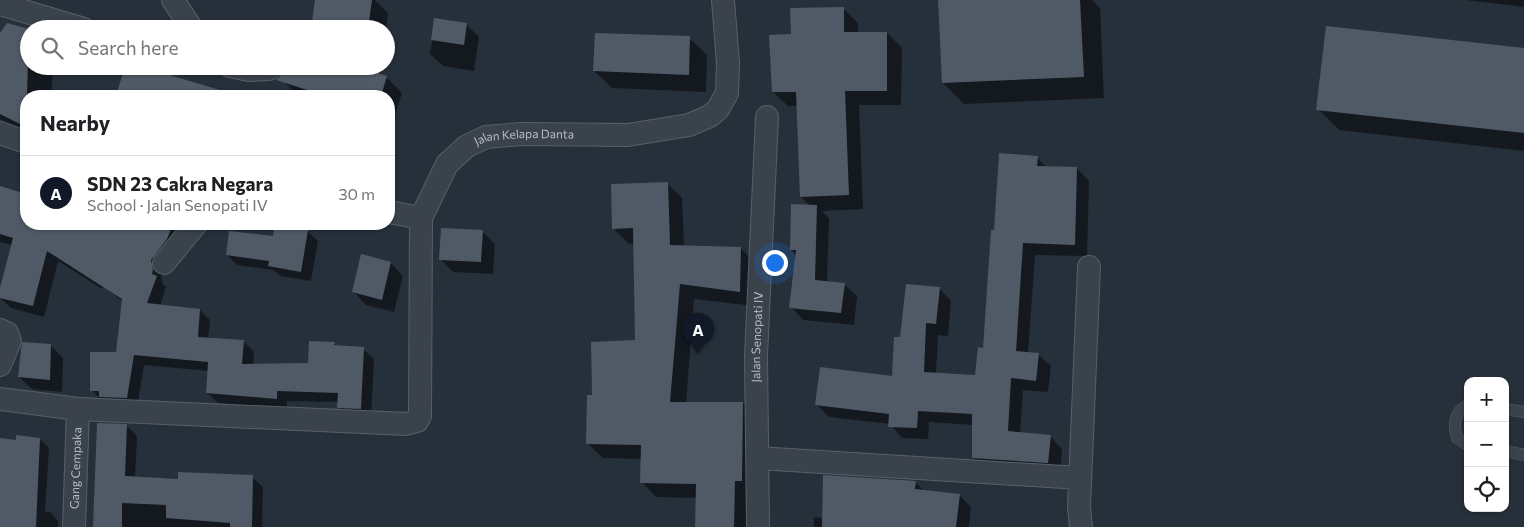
<!DOCTYPE html>
<html lang="en">
<head>
<meta charset="utf-8">
<style>
  body { margin:0; font-family:Commissioner,sans-serif; background:#f2f2f2; color:#202124 }
  .controls { position:absolute; right:15px; bottom:15px; display:grid; overflow:hidden; border-radius:10px; box-shadow:0 1px 4px #0004 }
  .controls button { width:45px; height:45px; display:grid; place-items:center; padding:0; border:0; border-bottom:1px solid #e0e0e0; background:#fff; color:#202124; font:25px sans-serif }
  .you { position:absolute; left:774px; top:262px; width:18px; height:18px; margin:-12px; border:4px solid #fff; border-radius:50%; background:#1a73e8; box-shadow:0 0 0 8px #1a73e833 }
  .badge { display:grid; place-items:center; width:32px; height:32px; border-radius:50%; background:#111827; color:#fff; font-size:16px; font-weight:700 }
  .pin { position:absolute; translate:-50% -41px; filter:drop-shadow(0 1px 2px #0008) }
  .pin::after { content:''; position:absolute; top:26px; width:18px; height:15px; background:inherit; clip-path:polygon(0 0,100% 0,50% 100%) }
  .list { margin:0; padding:0; list-style:none }
  h2 { display:flex; justify-content:space-between; align-items:center; height:65px; margin:0; padding:0 20px; font-size:21px }
  h2 small { font-size:16px; font-weight:400; color:#757577 }
  .list li { display:grid; grid-template-columns:32px 1fr auto; gap:15px; align-items:center; box-sizing:border-box; height:75px; padding:0 20px; border-top:1px solid #e0e0e0 }
  .list b { display:block; font-size:19px; white-space:nowrap }
  .list p { margin:0; font-size:16px; white-space:nowrap; color:#757577 }
  .list em { font-size:16px; font-style:normal; color:#757577 }
  .icon { flex:none; width:28px; height:28px; fill:none; stroke:currentColor; stroke-width:2; stroke-linecap:round; stroke-linejoin:round }
  .map { position:relative; flex:none; width:1524px; height:527px; overflow:hidden }
  .search { position:absolute; background:#fff; box-shadow:0 1px 4px #0004; left:20px; top:20px; width:375px; height:55px; display:flex; align-items:center; gap:12px; box-sizing:border-box; padding:0 18px; border-radius:28px; color:#757577; font-size:19px }
  .panel { position:absolute; background:#fff; box-shadow:0 1px 4px #0004; left:20px; top:90px; width:375px; height:140px; border-radius:20px }
  .map>svg:first-child { display:block }
</style>
</head>
<body>
<div class="map">
<svg width="1524" height="527" viewBox="0 0 1524 527">
  <rect width="100%" height="100%" fill="#26303b"/>
  <!-- shadow -->
  <path fill="#0007" d="M317 0H375L388 13 386 29H312Z
    M939 0H1092L1100 8 1104 98 964 104 943 83Z
    M1465 0H1524V7Z
    M843 8 858 23V33H887L902 48 901 105H859L863 209 822 211 829 218 827 282 844 284 857 296 854 325 803 320 791 307 796 255 791 249 810 206 801 197 798 106H788L773 92 792 35Z
    M435 20 466 24 479 37 474 71 443 66 430 54Z
    M29 30V66H48L53 73 51 96H26V132L0 119V35Z
    M689 38 707 55 706 92 612 88 594 71Z
    M1524 49V151L1339 130 1318 109Z
    M127 66H153L160 73 194 84 207 96H118Z
    M290 66H381L379 75 386 77 402 93 391 127 389 126V96H299L284 82Z
    M1037 157 1047 168H1077L1089 181 1087 256 1035 255 1028 353 1038 354 1051 366 1048 392 1023 390 1020 434 1050 436 1062 449 1060 474 985 470 973 458V425L929 422 928 439 902 438 890 424 829 417 817 405 894 377 901 339 939 288 951 301 948 336 938 335 936 374 976 377 984 349 995 231Z
    M667 183 682 198 684 246 741 248 755 263 754 306 694 299 686 403H743L758 418 749 527H696L697 498 656 497 642 482V459L603 458 588 444 593 396 636 342 635 243 629 244 614 229Z
    M0 187 24 194 26 189V224H110L117 230 102 289 58 261 44 317 11 308 0 298 12 245 0 242Z
    M137 224H197L161 271 162 283 166 287 160 306 200 310 210 320 208 339 244 342 254 352 253 366 309 364 334 343 338 347 363 349 374 359 371 419 349 418 339 407V402L287 401V409L218 403 207 393 209 371 144 365 137 408 102 401 92 390 117 353 123 302 108 289Z
    M307 231 318 241 311 281 280 276 273 270 237 265 227 255 274 237Z
    M482 231 495 244 493 274 453 272 440 259Z
    M391 263 403 276 394 312 366 305 354 292Z
    M50 345 63 358 62 392 32 389 19 377Z
    M127 426 137 436 135 478 179 481 252 477 263 487 262 527H94Z
    M0 439 17 441 40 439 49 448 45 512H50L58 521V527H0Z
    M915 482 924 491 959 495 971 507 969 527H814V517L823 518Z"/>
  <!-- building -->
  <path fill="#505a67" d="M315 0H372L368 29 312 22Z
    M938 0H1080L1084 77 942 83Z
    M844 7V32H887V91H845L849 195 800 197 796 92H772L769 35 791 34 790 8Z
    M434 18 467 23 464 45 431 40Z
    M7 23 29 29 26 127 0 114V33Z
    M1326 26 1524 48V133L1316 110Z
    M595 33 690 36 689 75 593 71Z
    M125 66H139L220 90V96H116Z
    M282 66H356L387 76 381 96H326L276 80 281 75Z
    M999 153 1038 156 1037 166 1077 167 1075 245 1023 243 1016 351 1039 353 1036 381 1011 378 1008 431 1051 435 1048 463 972 458V414L918 411 917 428 888 427 889 414 815 405 820 367 892 376 894 337H900L906 284 940 287 936 324 926 323 924 372 975 375 978 347 983 348 991 230H994Z
    M668 182 670 245 741 247 740 292 680 284 670 402H743L742 481H735L734 527H695L696 484 640 483 641 445 586 444 587 395H592L591 342 635 340 633 228 612 229 611 184Z
    M0 186 26 194V224H173L167 239 151 260 153 270 152 274 157 276 147 303 200 309 198 337 244 340 242 364 308 363 309 341 335 342 334 345 364 347 361 409 337 408 338 393 277 391V399L206 393 208 362 134 355 127 398 99 397V391H90V352H116L122 299 47 251 33 306 0 298V288L13 238 0 234Z
    M791 204 817 205 815 280 845 283 841 313 789 308 796 250H790Z
    M275 224 308 230 301 272 268 266 269 261 226 255 229 231 273 236Z
    M441 228 483 230 481 262 439 260Z
    M361 254 391 262 382 300 352 292Z
    M22 342 51 344 50 380 18 377Z
    M97 423 127 424 125 476 178 479V472L253 475 252 527H230V523L166 518V505L122 503V527H93Z
    M16 435 40 438 36 527H0V438L16 440Z
    M823 475 916 481 915 489 960 494 956 527H822Z"/>
  <g fill="none" stroke-linecap="round" stroke-linejoin="round">
    <!-- service casing -->
    <g stroke="#58606a" stroke-width="12">
      <path id="service" d="M1468 405C1454 412 1453 424 1457 438L1468 445
        M1505 409 1524 412
        M1505 451 1524 455"/>
    </g>
    <!-- minor casing -->
    <g stroke="#58606a" stroke-width="24">
      <g id="minor">
        <path d="M173 0 192 29"/>
        <path d="M0 4 84 29"/>
        <path d="M230 66 249 70 269 69"/>
        <path d="M0 133 26 142"/>
        <path d="M389 212 421 218"/>
        <path d="M164 263 196 224"/>
        <path d="M0 330 7 333 10 341 0 365"/>
        <path id="s1" d="M0 399 78 409 406 424 417 421 420 416 421 218 447 164 467 146 486 137 521 134 628 135 689 125 710 116 718 109 727 93 728 63 723 0"/>
        <path d="M758 458 1080 478"/>
        <path id="s2" d="M74 527 78 409"/>
        <path id="s3" d="M758 527 756 356 767 117"/>
        <path d="M1081 527 1079 507 1089 267"/>
      </g>
    </g>
    <!-- service -->
    <use href="#service" stroke="#3a424c" stroke-width="11"/>
    <!-- minor -->
    <use href="#minor" stroke="#3a424c" stroke-width="22"/>
  </g>
  <g text-anchor="middle" stroke-width="5" stroke-linejoin="round" paint-order="stroke">
    <!-- street labels -->
    <g font-size="12" fill="#b6bdc7" stroke="#1f2731">
      <text dy="4" stroke="none"><textPath href="#s1" startOffset="768">Jalan Kelapa Danta</textPath></text>
      <text dy="4" stroke="none"><textPath href="#s3" startOffset="190">Jalan Senopati IV</textPath></text>
      <text dy="4" stroke="none"><textPath href="#s2" startOffset="59">Gang Cempaka</textPath></text>
    </g>
  </g>
</svg>
<div class="controls">
<button>+</button>
<button>−</button>
<button><svg class="icon" aria-label="locate" viewBox="0 0 24 24"><circle cx="12" cy="12" r="6"/><path d="M12 2v4M12 18v4M2 12h4M18 12h4"/></svg></button>
</div>
<div class="you"></div>
<div class="pin badge" style="left:698px;top:354px">A</div>
<div class="search"><svg class="icon" aria-label="search" viewBox="0 0 24 24"><circle cx="10" cy="10" r="6"/><path d="M15 15l6 6"/></svg>Search here</div>
<section class="panel">
<h2>Nearby<small></small></h2>
<ul class="list">
<li><span class="badge">A</span><div><b>SDN 23 Cakra Negara</b><p>School · Jalan Senopati IV</p></div><em>30 m</em></li>
</ul>
</section>
</div>
</body>
</html>
